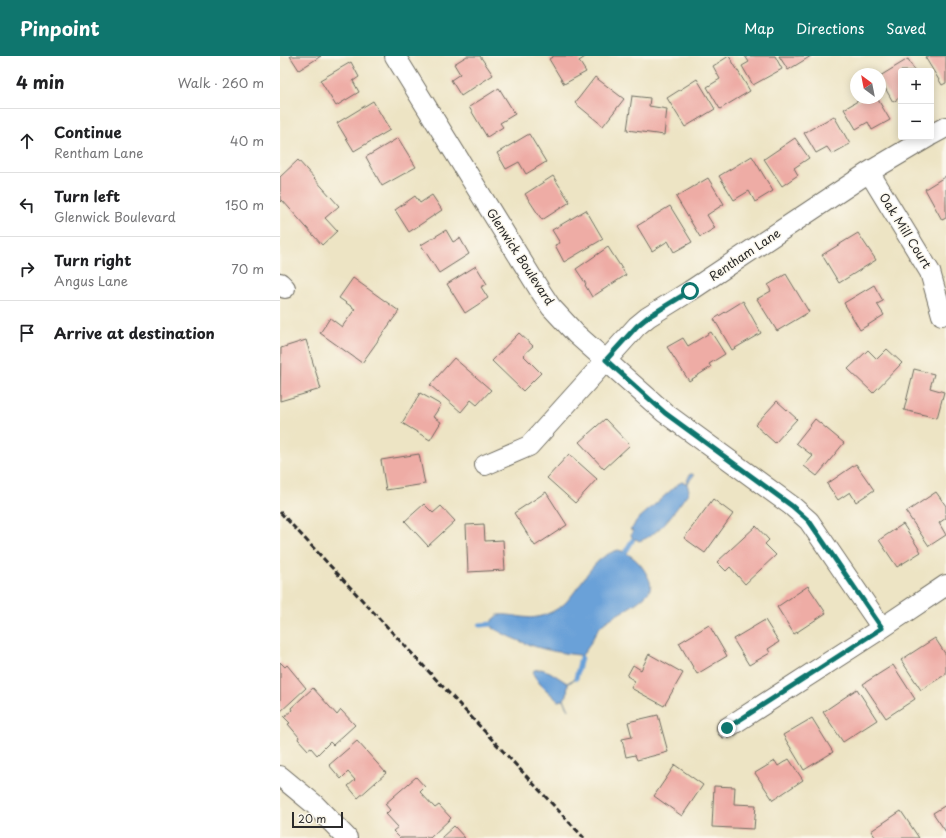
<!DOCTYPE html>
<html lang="en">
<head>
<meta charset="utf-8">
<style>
  body { margin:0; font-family:"Playpen Sans",sans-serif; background:#f6f6f6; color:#202124 }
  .controls { position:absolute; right:12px; top:12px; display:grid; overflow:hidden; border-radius:4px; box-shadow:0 2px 10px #0003 }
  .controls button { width:36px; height:36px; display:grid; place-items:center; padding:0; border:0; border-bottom:1px solid #e0e0e0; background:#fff; color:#202124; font:20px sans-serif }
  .compass { position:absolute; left:570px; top:12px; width:36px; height:36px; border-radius:50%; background:#fff; box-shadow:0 2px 10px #0003; rotate:328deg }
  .scale { position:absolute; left:12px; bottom:10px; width:51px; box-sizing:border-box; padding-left:4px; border:2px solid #2b2b2b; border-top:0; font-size:11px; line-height:14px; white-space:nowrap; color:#2b2b2b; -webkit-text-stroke:3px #fbf7ec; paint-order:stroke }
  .stop { position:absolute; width:12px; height:12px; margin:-9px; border:3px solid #0f766e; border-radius:50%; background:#fff }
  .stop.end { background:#0f766e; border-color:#fff; box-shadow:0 1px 4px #0008 }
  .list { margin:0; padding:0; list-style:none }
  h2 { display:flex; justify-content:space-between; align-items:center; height:52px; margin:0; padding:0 16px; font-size:17px }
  h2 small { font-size:13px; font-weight:400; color:#757577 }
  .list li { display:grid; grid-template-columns:26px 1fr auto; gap:12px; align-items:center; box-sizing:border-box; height:64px; padding:0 16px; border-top:1px solid #e0e0e0 }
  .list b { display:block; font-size:15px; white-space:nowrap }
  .list p { margin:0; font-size:13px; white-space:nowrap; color:#757577 }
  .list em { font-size:13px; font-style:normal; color:#757577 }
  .icon { flex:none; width:22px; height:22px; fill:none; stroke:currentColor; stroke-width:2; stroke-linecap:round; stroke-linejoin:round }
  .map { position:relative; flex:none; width:666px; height:782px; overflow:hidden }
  header { display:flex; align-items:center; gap:24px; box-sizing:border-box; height:56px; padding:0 20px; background:#0f766e; color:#fff }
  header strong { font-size:19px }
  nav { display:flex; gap:22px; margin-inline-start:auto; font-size:14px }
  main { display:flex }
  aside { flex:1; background:#fff }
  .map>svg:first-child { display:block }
</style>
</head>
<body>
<header>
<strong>Pinpoint</strong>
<nav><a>Map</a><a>Directions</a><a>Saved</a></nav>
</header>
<main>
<aside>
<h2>4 min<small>Walk · 260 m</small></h2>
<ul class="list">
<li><svg class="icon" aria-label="ahead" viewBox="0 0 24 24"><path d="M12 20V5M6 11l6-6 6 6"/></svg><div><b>Continue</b><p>Rentham Lane</p></div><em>40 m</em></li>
<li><svg class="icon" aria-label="left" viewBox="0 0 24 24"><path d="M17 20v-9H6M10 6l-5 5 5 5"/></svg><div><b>Turn left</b><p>Glenwick Boulevard</p></div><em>150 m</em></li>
<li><svg class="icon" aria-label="right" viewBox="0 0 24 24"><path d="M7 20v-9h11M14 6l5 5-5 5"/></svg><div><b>Turn right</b><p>Angus Lane</p></div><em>70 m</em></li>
<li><svg class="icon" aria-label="arrive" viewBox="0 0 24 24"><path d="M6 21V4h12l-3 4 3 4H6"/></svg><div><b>Arrive at destination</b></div></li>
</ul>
</aside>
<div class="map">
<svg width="666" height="782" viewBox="0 0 666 782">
  <rect width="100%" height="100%" fill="#fbf7ec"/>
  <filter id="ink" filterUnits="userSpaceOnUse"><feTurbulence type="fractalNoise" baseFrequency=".025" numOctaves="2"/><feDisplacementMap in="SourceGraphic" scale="8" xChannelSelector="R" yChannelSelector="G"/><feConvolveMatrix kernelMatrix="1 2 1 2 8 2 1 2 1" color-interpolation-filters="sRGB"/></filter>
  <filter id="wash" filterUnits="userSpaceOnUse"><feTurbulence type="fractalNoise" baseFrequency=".012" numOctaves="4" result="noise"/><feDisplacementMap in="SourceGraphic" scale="16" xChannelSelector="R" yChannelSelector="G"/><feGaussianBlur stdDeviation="0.9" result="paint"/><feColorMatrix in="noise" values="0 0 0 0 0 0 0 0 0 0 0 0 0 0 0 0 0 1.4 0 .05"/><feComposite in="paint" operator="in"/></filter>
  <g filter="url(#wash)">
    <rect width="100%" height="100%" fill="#ede4c4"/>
    <!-- water -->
    <path fill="#6aa1d8" stroke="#4a6682" d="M410 418H412L414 419 407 428 409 434 408 437C396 453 380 479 359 485L356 483 351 485 353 483 351 479 353 475 350 474 353 471 356 465 398 428 402 426 406 427Z
      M338 494 345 496 346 495V497C355 502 362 509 367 519 369 523 372 528 370 533 366 545 333 559 323 568 313 577 312 589 302 599L303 601 300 603 299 599C268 596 240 588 213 572L212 564 218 559C232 557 247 565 261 560 268 558 277 554 284 548 303 530 310 502 338 494Z
      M261 613 270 616 287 627 296 622 288 628 287 639 284 643 289 654 283 644 278 645 260 628 253 618 254 614Z"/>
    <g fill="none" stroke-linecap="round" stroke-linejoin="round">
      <!-- stream -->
      <path stroke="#6aa1d8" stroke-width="5" d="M346 495 352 485
        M200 569 213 568
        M296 622 301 602"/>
    </g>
    <g id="blocks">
      <!-- building -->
      <path fill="#eeaca5" d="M10 0H41L19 14Z
        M187 0H200L213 19 181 40 171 24 180 18 174 8Z
        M274 0H305V1L299 5 306 16 284 28 269 3Z
        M449 0 470 35 440 53 427 31 440 23 433 10Z
        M465 0H495L502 13 473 29 462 10 469 6Z
        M499 0H531L508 14Z
        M647 0H666V27L662 29 645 1Z
        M628 3 635 15H621V41L613 46 600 23V20Z
        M71 6 79 21 73 25 79 36 56 50 40 24Z
        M315 21 344 43 323 70 295 47Z
        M417 23 435 53 405 71 387 42Z
        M219 32 235 58 220 67 223 71 207 81 189 51Z
        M352 40 370 42 369 50 387 53 384 79 347 74Z
        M583 42H597L610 64 592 74 588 66 576 73 564 53Z
        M93 45 110 74 74 95 57 67Z
        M554 60 570 88 552 98 547 91 536 97 524 77Z
        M249 78 266 106 246 118 239 106 226 113 217 97Z
        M118 82 136 111 102 130 86 101Z
        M515 82 529 102 514 112 518 119 502 130 484 103Z
        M472 100 493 135 475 146 469 135 454 144 439 120Z
        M18 104 59 150 45 162 57 175 42 189 2 144 0 146V121Z
        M273 120 290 146 262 164 245 138Z
        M666 120V162L662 164 645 133Z
        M428 122 444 148 427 159 435 172 420 181 396 141Z
        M152 139 162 154 129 176 115 154 135 140 140 147Z
        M390 150 412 186 394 196 388 185 372 195 357 170Z
        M306 154 323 183 284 206 275 189 280 187 272 174Z
        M166 174 173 186 180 182 189 198 159 217 141 189Z
        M578 177 596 204 559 227 542 199Z
        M328 191 346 219 312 241 305 229 306 228 296 213Z
        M196 210 207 228 201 231 208 242 185 257 167 228Z
        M506 218 529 256 497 275 477 243 491 235 488 229Z
        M73 222 119 255 82 307 40 277 50 262 62 271 75 253 59 242Z
        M594 229 603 245 597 248 604 259 580 274 564 247Z
        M463 245 481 277 452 294 434 263Z
        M431 276 445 298 429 308 431 311 409 325 387 291 403 282 408 290Z
        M239 277 253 290 243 299 261 317 243 335 212 305Z
        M26 284 41 333 0 345 1 292Z
        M607 293 622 307 593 337 568 313 588 294 597 303Z
        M174 302 211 334 197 349 191 344 181 356 150 329Z
        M634 313 654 318 650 332 664 336 657 362 624 354Z
        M140 337 161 349 153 361 161 366 150 384 122 367Z
        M497 345 517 363 495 387 475 369Z
        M325 363 350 389 324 413 299 386Z
        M535 363 564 387 537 420 524 410 533 400 516 387Z
        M139 398 145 428 106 434 101 404Z
        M289 398 317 423 295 447 267 422Z
        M576 408 594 434 576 446 570 436 558 444 547 428Z
        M266 436 287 469 255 490 234 457Z
        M656 436 666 450V462L659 467 666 479 649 490 626 456Z
        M433 443 453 458 425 497 404 482Z
        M144 448 153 457 161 450 175 465 148 490 125 465Z
        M204 468 205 485 223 484 225 514 188 516 186 469Z
        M623 468 641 496 617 511 599 484Z
        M476 470 489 484 485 488 496 499 465 528 450 511 446 515 437 506Z
        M528 530 546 557 514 578 497 551Z
        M485 564 499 586 488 593 490 597 469 609 453 583Z
        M429 569 447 600 417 618 399 587Z
        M655 582 666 599V618L641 634 621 604Z
        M369 598 403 617 384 650 351 632 355 625 347 620 353 609 361 614Z
        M0 606 5 611 7 609 26 632 0 656Z
        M613 609 635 643 606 662 583 628Z
        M33 632 57 659 61 654 75 669 53 689 50 686 37 699 31 692 28 694 18 683 19 681 8 668 10 667 4 661 12 654 11 652Z
        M577 633 597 664 563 686 543 656Z
        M378 659 388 696 357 704 355 699 346 701 342 683 352 681 348 666Z
        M532 662 553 696 524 714 503 679Z
        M77 685 106 717 78 742 68 730 75 724 68 716 61 723 49 709Z
        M509 703 523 724 493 744 475 717 495 705 498 710Z
        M395 709 423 729 402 760 374 740Z
        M136 721 145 731 140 736 155 752 159 749 171 762 150 782 146 780 144 782H120L113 775 118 771 106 758 110 754 105 748Z
        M434 730 455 731 454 748 476 749 474 773 432 771Z
        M666 749V776L653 757Z
        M621 755 639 782H596L591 775Z
        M174 770 185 782H161Z"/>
    </g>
  </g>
  <g filter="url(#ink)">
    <use href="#blocks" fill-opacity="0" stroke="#6f6c61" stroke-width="1"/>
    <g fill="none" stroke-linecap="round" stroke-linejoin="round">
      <!-- street casing -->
      <g stroke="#6f6c61" stroke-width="22">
        <path id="street" d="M115 0 259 233 271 251 296 278 385 357 512 450 529 465 602 572
          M651 79 666 71
          M589 116 650 216 662 259
          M0 227 5 232
          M205 409 249 390 357 270 368 261 410 235 589 116 648 81
          M447 672 602 572 666 529
          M0 720 34 748 67 782"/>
      </g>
      <!-- street -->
      <use href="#street" stroke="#fff" stroke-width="20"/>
      <!-- rail -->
      <path stroke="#2b2b2b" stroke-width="3" stroke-dasharray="6 3" stroke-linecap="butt" d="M0 456 304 782"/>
    </g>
  </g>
  <g fill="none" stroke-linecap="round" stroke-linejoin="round" filter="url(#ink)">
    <!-- route -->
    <path stroke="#0f766e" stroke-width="5" d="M410 235 368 261 357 270 326 304 385 357 512 450 529 465 602 572 447 672"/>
  </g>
  <g text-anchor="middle" stroke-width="3" stroke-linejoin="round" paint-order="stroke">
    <!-- street labels -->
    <g font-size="12" fill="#2b2b2b" stroke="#fbf7ec">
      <text transform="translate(625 175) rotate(58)" y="4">Oak Mill Court</text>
      <text transform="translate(465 199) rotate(-34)" y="4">Rentham Lane</text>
      <text transform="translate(240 201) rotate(57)" y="4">Glenwick Boulevard</text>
    </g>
  </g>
</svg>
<div class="controls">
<button>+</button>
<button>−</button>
</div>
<svg class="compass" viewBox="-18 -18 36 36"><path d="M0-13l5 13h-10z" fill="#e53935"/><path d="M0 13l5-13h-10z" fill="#757577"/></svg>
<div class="scale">20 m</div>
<div class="stop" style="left:410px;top:235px"></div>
<div class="stop end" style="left:447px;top:672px"></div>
</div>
</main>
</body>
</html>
